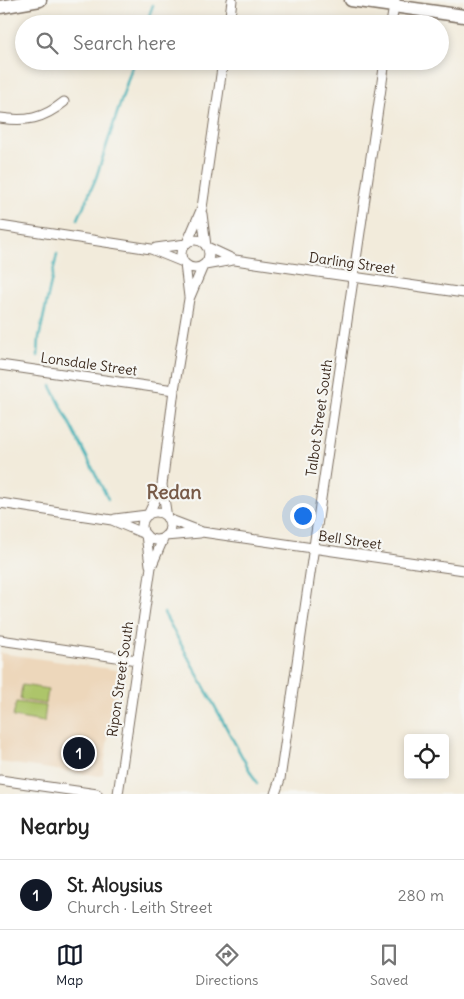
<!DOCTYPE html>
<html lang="en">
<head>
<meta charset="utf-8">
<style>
  body { margin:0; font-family:Delius,sans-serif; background:#f6f6f6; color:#222 }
  .controls { position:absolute; right:15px; bottom:15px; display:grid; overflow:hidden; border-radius:5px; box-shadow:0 2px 8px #0003 }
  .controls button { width:45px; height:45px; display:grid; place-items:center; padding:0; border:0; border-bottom:1px solid #e0e0e0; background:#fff; color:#222; font:25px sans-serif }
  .you { position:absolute; left:302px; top:515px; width:18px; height:18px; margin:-12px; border:4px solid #fff; border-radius:50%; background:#1a73e8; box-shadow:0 0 0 8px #1a73e833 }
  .badge { display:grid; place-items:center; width:32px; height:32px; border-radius:50%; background:#111827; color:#fff; font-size:16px; font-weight:700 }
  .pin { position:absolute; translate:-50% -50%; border:2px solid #fff; box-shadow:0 1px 5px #0006 }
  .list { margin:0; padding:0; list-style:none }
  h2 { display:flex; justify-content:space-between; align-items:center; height:65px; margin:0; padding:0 20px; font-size:21px }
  h2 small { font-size:16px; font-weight:400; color:#767676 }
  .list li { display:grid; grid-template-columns:32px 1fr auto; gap:15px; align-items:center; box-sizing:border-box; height:70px; padding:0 20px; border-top:1px solid #e0e0e0 }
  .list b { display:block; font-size:19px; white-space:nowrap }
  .list p { margin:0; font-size:16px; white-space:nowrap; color:#767676 }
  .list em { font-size:16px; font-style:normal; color:#767676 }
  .icon { flex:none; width:28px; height:28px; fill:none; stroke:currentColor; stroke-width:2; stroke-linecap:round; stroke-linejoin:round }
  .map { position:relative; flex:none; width:464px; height:794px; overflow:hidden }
  .search { position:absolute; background:#fff; box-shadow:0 2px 8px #0003; left:15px; right:15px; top:15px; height:55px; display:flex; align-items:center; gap:12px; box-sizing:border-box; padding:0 18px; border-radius:28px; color:#767676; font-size:19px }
  .sheet { height:135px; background:#fff }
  nav { display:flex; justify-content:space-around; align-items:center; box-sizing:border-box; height:70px; border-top:1px solid #e0e0e0; background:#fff; font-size:14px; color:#767676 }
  nav a { display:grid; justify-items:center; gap:2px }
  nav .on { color:#111827 }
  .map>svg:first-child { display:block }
</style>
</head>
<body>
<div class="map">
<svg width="464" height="794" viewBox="0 0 464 794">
  <rect width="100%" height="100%" fill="#f6f6f2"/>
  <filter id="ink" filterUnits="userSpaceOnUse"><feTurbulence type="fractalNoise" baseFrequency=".02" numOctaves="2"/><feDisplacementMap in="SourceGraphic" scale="10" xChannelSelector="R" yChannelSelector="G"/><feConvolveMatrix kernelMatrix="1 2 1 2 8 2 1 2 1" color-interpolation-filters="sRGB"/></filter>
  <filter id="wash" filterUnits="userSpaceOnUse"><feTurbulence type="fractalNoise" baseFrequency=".0096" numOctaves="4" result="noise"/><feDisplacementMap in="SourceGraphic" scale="20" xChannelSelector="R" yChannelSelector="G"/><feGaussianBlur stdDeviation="1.12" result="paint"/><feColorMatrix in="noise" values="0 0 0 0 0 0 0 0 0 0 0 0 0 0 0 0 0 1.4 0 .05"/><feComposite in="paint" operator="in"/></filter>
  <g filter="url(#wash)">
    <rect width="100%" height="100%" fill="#f2ebdb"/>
    <!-- built -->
    <path fill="#edd7bb" d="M0 653 117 670 103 774 100 776 0 762Z"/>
    <!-- pitch -->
    <path fill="#adc56a" stroke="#747844" d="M22 685 48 689 46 704 20 700Z
      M16 702 46 706 44 722 13 717Z"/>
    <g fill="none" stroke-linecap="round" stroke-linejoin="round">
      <!-- stream -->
      <path stroke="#3fb0b6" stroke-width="2.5" d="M146 24 153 5
        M78 219 96 178 134 61
        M38 356 39 338 57 254
        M51 386 108 499
        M164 613 257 784"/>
    </g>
  </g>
  <g filter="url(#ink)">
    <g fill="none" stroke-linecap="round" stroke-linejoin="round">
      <!-- minor casing -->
      <g stroke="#7b6e60" stroke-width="11">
        <path id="minor" d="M229 24 232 0
          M391 24 395 0
          M0 118C26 122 43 119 64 102
          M202 214 206 246
          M0 226 151 249 183 262
          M181 254a14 14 0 1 1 28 0a14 14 0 1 1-28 0Z
          M187 243 202 208 223 61
          M207 247 235 260 464 293
          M156 248 186 244
          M185 264 189 297
          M205 265 233 260
          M0 365 174 390
          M0 503 112 520 145 534
          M142 526a14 14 0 1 1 28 0a14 14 0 1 1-28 0Z
          M148 515 162 485
          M167 518 162 485 174 390 189 299 203 266
          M115 519 147 515
          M168 519 202 532 464 570
          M146 535 150 565
          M165 536 200 533
          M0 640 137 660
          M0 780 97 794
          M118 794 151 567 164 537
          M275 794 280 779 385 61"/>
      </g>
      <!-- secondary casing -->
      <g stroke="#7b6e60" stroke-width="15">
        <path id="secondary" d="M351 0 464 16
          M0 7 40 0"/>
      </g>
      <!-- minor -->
      <use href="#minor" stroke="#fff" stroke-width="9"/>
      <!-- secondary -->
      <use href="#secondary" stroke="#fff" stroke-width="12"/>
    </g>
  </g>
  <g text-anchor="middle" stroke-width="4.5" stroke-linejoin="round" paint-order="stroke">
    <!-- street labels -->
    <g font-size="14" fill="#3b2a1e" stroke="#f6f6f2">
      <text transform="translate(352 263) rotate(8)" y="5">Darling Street</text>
      <text transform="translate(89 364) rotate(8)" y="5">Lonsdale Street</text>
      <text transform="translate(319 418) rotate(-82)" y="5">Talbot Street South</text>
      <text transform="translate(350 540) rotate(8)" y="5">Bell Street</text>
      <text transform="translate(120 679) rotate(-82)" y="5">Ripon Street South</text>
    </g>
    <!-- district labels -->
    <g font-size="19" font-weight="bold" fill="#785b48" stroke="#f6f6f2">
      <text x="174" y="499">Redan</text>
    </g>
  </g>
</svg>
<div class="controls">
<button><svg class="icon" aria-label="locate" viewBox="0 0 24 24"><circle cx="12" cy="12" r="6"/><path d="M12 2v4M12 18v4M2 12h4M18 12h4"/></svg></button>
</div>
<div class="you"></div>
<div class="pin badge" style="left:79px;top:753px">1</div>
<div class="search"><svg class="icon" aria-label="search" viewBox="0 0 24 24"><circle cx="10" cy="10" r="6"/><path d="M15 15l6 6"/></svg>Search here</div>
</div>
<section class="sheet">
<h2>Nearby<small></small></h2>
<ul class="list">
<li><span class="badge">1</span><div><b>St. Aloysius</b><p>Church · Leith Street</p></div><em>280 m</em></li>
</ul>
</section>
<nav>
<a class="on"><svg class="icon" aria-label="map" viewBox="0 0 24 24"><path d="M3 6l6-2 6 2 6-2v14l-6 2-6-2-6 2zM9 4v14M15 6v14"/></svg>Map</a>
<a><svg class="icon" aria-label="directions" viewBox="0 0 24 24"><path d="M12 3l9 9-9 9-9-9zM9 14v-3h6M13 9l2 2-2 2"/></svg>Directions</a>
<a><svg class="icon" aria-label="saved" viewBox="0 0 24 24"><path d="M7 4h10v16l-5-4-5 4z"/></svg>Saved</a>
</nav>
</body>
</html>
